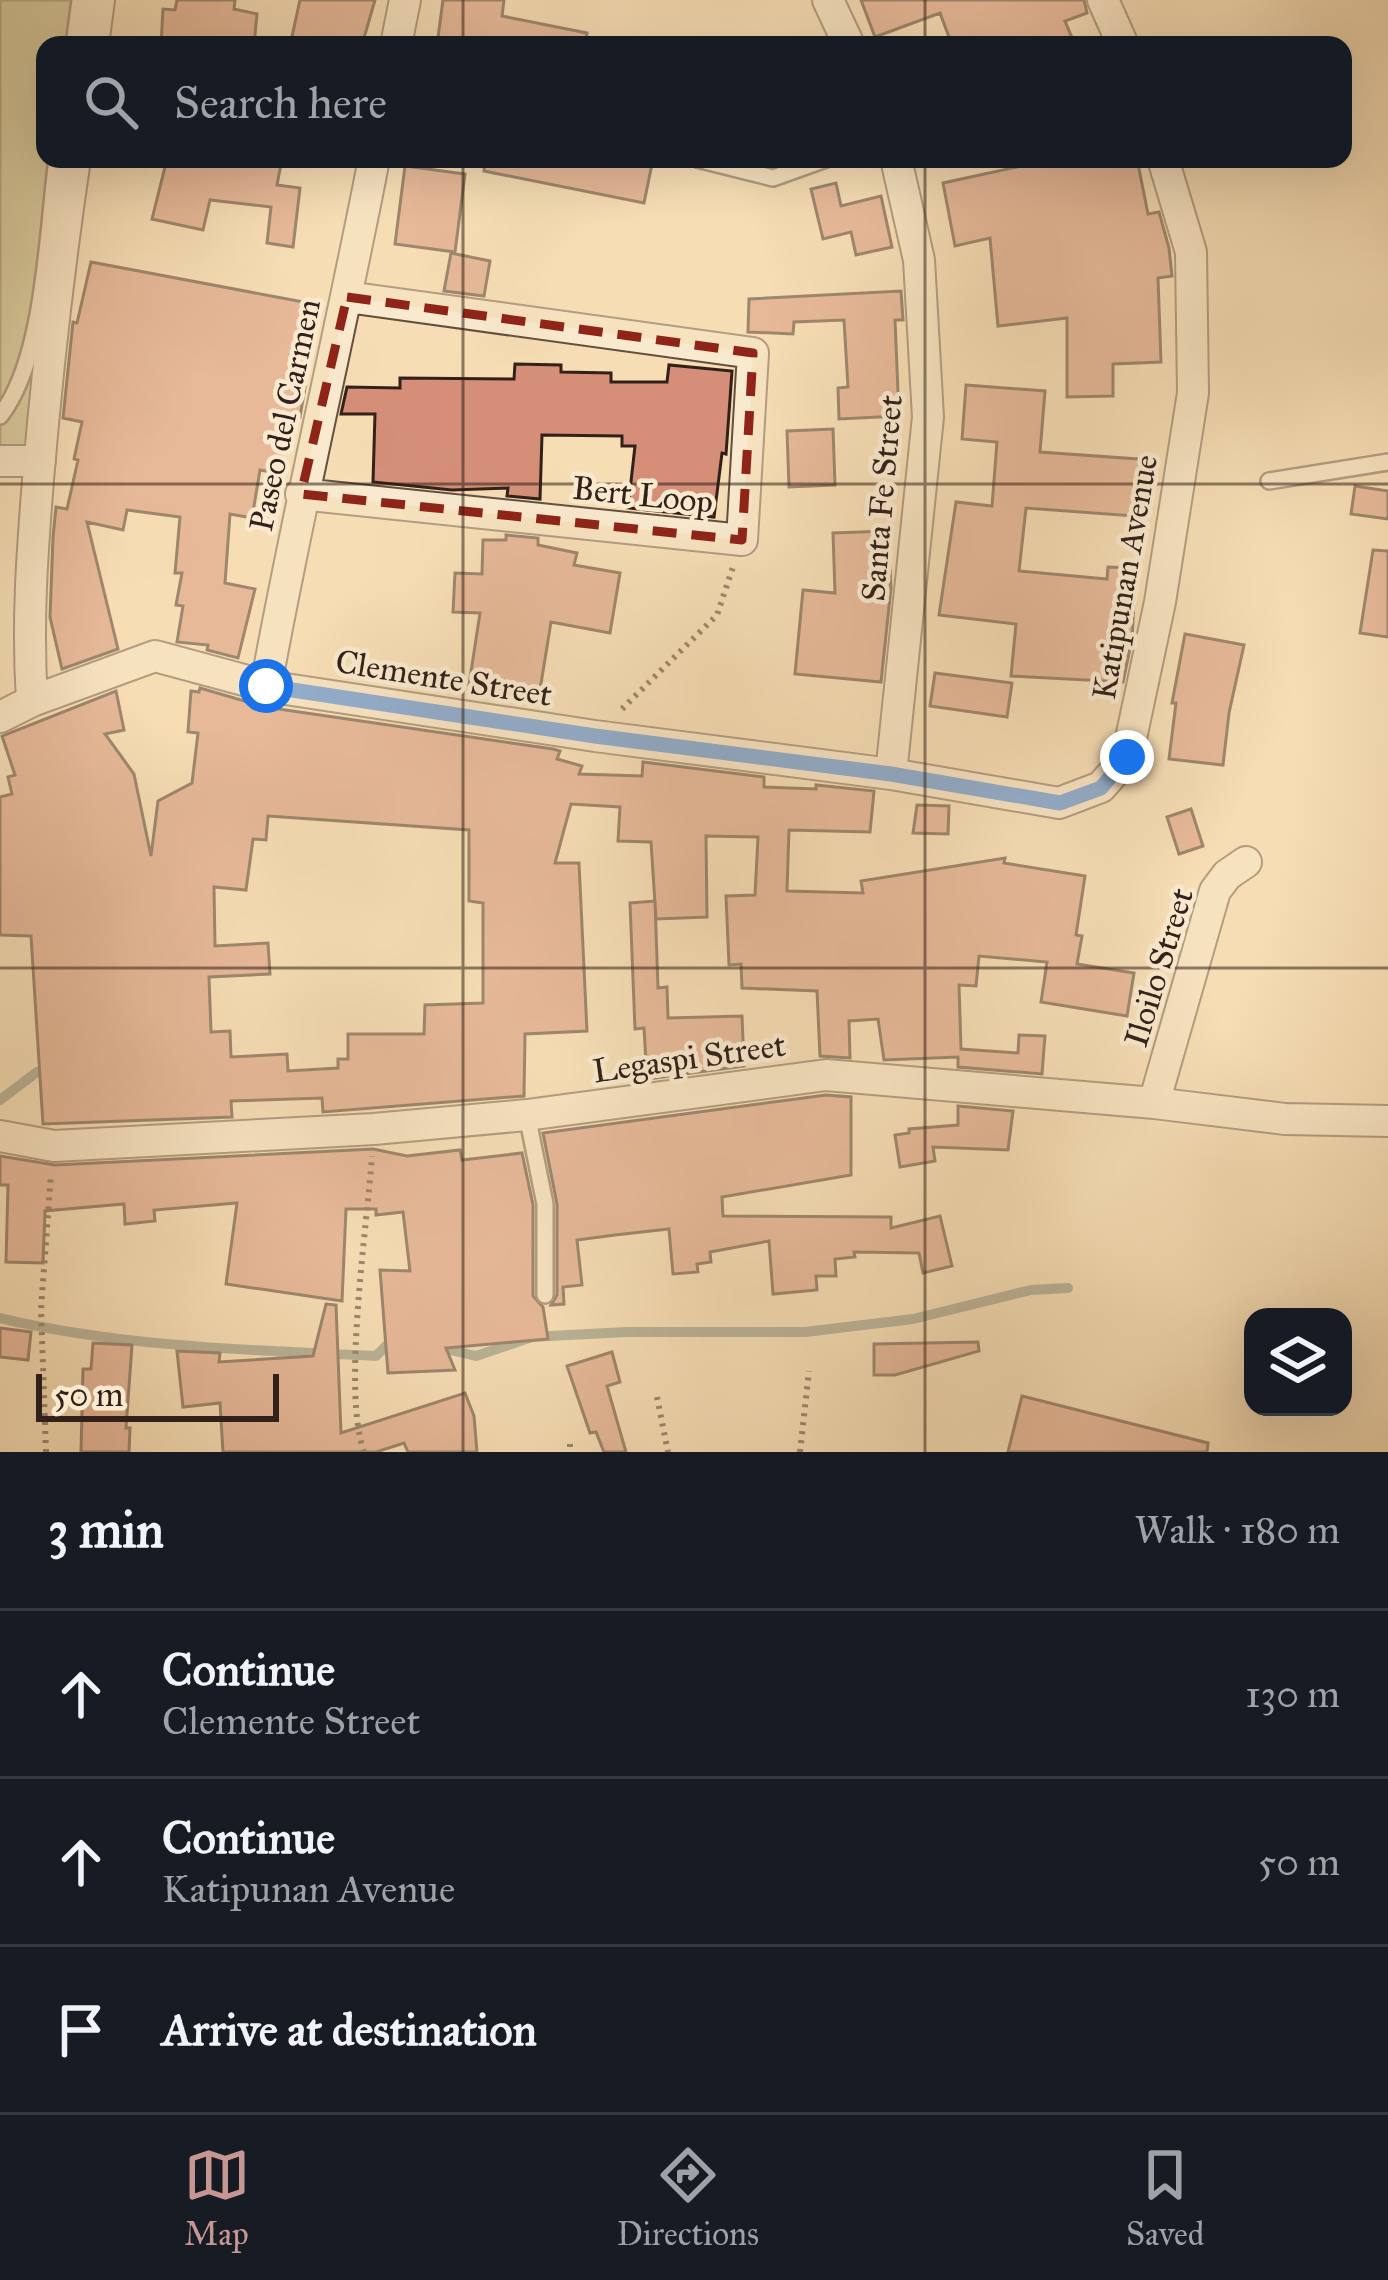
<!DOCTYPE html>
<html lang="en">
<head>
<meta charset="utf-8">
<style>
  body { margin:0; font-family:"IM FELL Great Primer",serif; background:#20242c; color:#f1f3f6 }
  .controls { position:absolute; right:36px; bottom:36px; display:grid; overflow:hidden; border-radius:24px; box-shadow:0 12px 48px #0002 }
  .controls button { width:108px; height:108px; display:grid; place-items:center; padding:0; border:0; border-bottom:3px solid #363941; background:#171b24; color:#f1f3f6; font:60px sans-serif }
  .scale { position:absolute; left:36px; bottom:30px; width:243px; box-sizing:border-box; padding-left:12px; border:6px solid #32211a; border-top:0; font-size:33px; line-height:42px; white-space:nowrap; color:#32211a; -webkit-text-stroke:9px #f9e9ce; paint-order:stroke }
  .stop { position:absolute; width:36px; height:36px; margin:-27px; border:9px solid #1a73e8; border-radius:50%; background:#fff }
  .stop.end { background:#1a73e8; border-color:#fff; box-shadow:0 3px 12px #0008 }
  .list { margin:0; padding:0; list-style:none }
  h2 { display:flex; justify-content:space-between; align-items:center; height:156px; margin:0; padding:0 48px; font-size:51px }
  h2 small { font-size:39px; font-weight:400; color:#9ea1a6 }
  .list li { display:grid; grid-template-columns:78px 1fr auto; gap:36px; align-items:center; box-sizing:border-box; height:168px; padding:0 48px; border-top:3px solid #363941 }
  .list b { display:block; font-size:45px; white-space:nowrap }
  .list p { margin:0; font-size:39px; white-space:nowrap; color:#9ea1a6 }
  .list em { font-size:39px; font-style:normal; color:#9ea1a6 }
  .icon { flex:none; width:66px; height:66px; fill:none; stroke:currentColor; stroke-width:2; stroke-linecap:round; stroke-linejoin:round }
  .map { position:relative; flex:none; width:1388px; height:1452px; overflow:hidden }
  .search { position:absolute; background:#171b24; box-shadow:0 12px 48px #0002; left:36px; right:36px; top:36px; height:132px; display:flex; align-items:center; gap:30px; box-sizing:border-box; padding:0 42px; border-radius:24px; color:#9ea1a6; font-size:45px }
  .sheet { height:660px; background:#171b24 }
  nav { display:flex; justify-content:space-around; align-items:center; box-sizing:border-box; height:168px; border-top:3px solid #363941; background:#171b24; font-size:33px; color:#9ea1a6 }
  nav a { display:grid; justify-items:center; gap:6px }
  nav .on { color:#c59692 }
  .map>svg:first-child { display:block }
</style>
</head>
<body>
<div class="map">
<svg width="1388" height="1452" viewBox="0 0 1388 1452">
  <rect width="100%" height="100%" fill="#f6ddb4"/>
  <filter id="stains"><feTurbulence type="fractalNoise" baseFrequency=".00167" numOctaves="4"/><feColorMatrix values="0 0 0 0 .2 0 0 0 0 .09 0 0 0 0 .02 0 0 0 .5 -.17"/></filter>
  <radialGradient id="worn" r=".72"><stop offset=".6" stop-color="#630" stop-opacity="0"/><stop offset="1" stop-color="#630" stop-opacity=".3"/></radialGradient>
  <!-- green -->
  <path fill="#bec08c" stroke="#787053" stroke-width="3" d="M0 0H90L83 45H45V159H66L29 449 0 451Z"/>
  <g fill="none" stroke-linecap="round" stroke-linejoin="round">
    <!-- stream -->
    <path stroke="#727e72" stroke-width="10" d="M0 1100 37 1072
      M0 1318C122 1347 251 1350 376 1356L391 1341H397
      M433 1346 476 1356 532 1337 626 1332H805L913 1319 1031 1290 1068 1288"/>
  </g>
  <!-- building -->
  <path fill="#d58f79" stroke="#32211a" stroke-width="3" fill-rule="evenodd" d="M177 0H235L234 9 257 14 254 45H161L163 9 175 10Z
    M300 0H375L362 45 291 41Z
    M443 0H504L502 16 587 33 585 45H437Z
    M861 0H1084L1087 13 1065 21 1075 45H952L940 13 875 37Z
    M167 159H282L277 185 300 188 293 247 267 243 271 207 210 200 203 230 152 219Z
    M485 159H653L644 203 484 171Z
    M1054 159H1137L1148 214 1159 212 1169 248 1172 276 1158 278 1161 362 1113 364V396L1067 397V318L998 326 990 238 955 246 943 183Z
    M405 166 465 174 455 252 395 244Z
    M836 183 841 206 881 196 892 247 856 255 851 232 823 239 811 189Z
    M451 253 490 261 484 296 444 291Z
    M91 262 319 305 300 417 290 415 276 473 260 470 252 518 230 514 225 583 255 589 238 658 207 650 208 645 177 642 183 606 176 605 182 573H175L180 517 127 510 123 530 87 522 118 649 62 669 50 617 53 537 56 507 67 509 78 460 74 459 82 422 63 418 73 322 77 323Z
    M901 291 903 320H895L899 416 839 419 838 388 848 387 844 320 794 322 793 334 748 332 749 299Z
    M515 364 561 365V372L611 373V382H667L669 365 732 371 726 454 722 453 714 517 628 508 635 446H622V436L542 435 540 499 507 496 508 488 452 490 373 482 375 414H341L347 387 400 388V378L514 379Z
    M966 385 1045 391 1040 452 1152 460 1147 517 1026 508 1019 571 1107 579 1108 567 1136 568 1132 639 1123 682 1011 676 1016 624 939 615 956 502 992 506 997 442 962 439Z
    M833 429 835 485 789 487 787 431Z
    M1355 486 1388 491V519L1351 514Z
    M888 531 891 588 881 682 795 674 803 590 835 593 833 533Z
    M506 535 538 538V545L577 553 574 565 620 573 610 633 551 622 539 696 469 685 480 613 453 612 455 573 482 574 483 540H506Z
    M1373 550 1388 551V637L1360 633Z
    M1185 634 1244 645 1229 713 1223 765 1169 759 1176 703H1172Z
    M935 673 1012 683 1007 717 930 706Z
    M200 688 265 707 553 749 560 751 557 759 582 766 579 774 642 776 643 762 764 777V787L816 789V785L874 791 870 832 789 830 787 891 863 893 861 881 1005 858 1004 863 1085 876 1076 935 1082 936 1077 964 1134 973 1127 1016 1041 1002 1047 962 979 956 976 986 959 985 961 1049 1018 1053 1019 1035 1045 1036 1042 1074 958 1067V1057L884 1060 878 1019 849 1021 850 1058 820 1056 817 991 742 988 741 964 729 965 726 896 755 895 758 837 706 836 707 917 656 919 651 842 618 841 620 807 571 804 555 863H579L587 1031 525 1034 524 1096 323 1112 322 1098 231 1101 232 1117 43 1124 31 936 0 935V797L12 794 8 777 15 775 2 736 116 691 124 730 105 734 134 774 151 856 158 801 192 783 198 733 188 732 191 691 199 692ZM268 816 469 830V901L483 903V1003L425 1005 424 1034H348V1059H338V1068L288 1071 287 1054 231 1057 230 1031 211 1032 209 977 270 974 268 943 215 946 214 887 246 890 253 839 266 840Z
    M917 805 949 806 948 834 913 833Z
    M1191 809 1203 846 1179 854 1167 817Z
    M655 901 658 988 667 987 668 1018 742 1016 744 1066 647 1079 644 1028 635 1029 630 903Z
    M826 1095 851 1097V1175L722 1197 723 1216 891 1217V1228L940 1216 952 1266 923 1273 919 1253 854 1252 855 1257 835 1259 836 1276H816L817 1290 773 1294 769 1241 710 1252 711 1262 697 1264 698 1272 673 1274 669 1229 615 1235 577 1240 582 1285 563 1287 564 1304 551 1305 557 1295V1204L543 1133Z
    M958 1106 1013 1111 1008 1150 933 1147 935 1161 900 1167 895 1135 909 1133V1129L958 1125Z
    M373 1149 407 1156 460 1150 462 1160 522 1153 533 1205V1296L543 1307 548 1339 446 1348 455 1370 388 1373 380 1270 410 1271 403 1212 376 1215V1209H346L342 1301 226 1284 237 1203 154 1210 155 1221 125 1224 124 1204 45 1211 43 1263 6 1262 8 1185H0V1156L55 1165Z
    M326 1304 336 1305 341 1433 465 1393 474 1416 477 1452H408L404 1443 376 1452H223L220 1403 183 1407 177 1351 220 1353 219 1362 313 1356Z
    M0 1328 31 1332 28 1360 0 1357Z
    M978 1342 979 1351 895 1375H874V1344Z
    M93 1343 132 1345 126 1428H130L129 1452H81L83 1369H91Z
    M612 1352 620 1382 607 1386 626 1452H604L596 1432 590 1433 567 1366Z
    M1022 1396 1208 1443 1207 1452H1008Z"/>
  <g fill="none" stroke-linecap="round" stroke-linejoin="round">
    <!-- service casing -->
    <g stroke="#635040" stroke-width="20">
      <path id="service" d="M74 45 80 0
        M697 159 773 178 826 159
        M0 416C45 359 47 232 57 159
        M1269 481 1388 462
        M527 1115 545 1204V1295"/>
    </g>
    <!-- minor casing -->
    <g stroke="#635040" stroke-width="34">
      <path id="minor" d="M828 0 849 45
        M1103 0 1123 45
        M93 45 99 0
        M396 45 405 0
        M0 461H40
        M301 494 742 540 753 353 347 297
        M266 686C298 509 340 335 374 159
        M32 701C27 624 32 556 38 480 47 372 59 266 75 159
        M0 717 32 701 155 656 266 686 595 736 891 774 1059 803 1101 787 1127 757 1160 602 1193 393 1191 252 1163 159
        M891 774 928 417 919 260 896 159
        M1154 1103 1215 891 1227 875 1246 862
        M0 1136 54 1146 374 1129 527 1115 826 1075 1154 1103 1285 1119 1388 1121"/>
    </g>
    <!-- path -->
    <path stroke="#32211a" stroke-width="6" stroke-dasharray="3 6" stroke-linecap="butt" d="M622 709 717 615 733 567
      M657 1397 668 1452
      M570 1444V1452
      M46 1452 41 1309 51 1174
      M364 1452C342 1392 367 1227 372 1156
      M800 1452 809 1371"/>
    <!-- service -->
    <use href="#service" stroke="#f9e9ce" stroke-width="15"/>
    <!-- minor -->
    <use href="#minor" stroke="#f9e9ce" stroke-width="30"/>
  </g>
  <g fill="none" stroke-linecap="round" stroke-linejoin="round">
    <!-- route -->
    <path stroke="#1a73e8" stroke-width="15" d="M266 686 595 736 891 774 1060 803 1101 788 1127 757"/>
  </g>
  <!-- marked area -->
  <path d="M0 0H1388V1452H0ZM347 297 753 353 742 540 301 494Z" fill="#f6ddb4" fill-opacity=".55" fill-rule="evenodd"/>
  <path fill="none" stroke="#8f2418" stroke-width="9" stroke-dasharray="24 15" stroke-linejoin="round" d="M347 297 753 353 742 540 301 494Z"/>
  <!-- grid -->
  <path fill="none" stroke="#32211a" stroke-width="3" stroke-opacity="0.55" d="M463 0V45M925 0V45M463 159V1452M925 159V1452M0 484H1388M0 968H1388"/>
  <g text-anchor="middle" stroke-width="9" stroke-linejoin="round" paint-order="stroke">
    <!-- street labels -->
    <g font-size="33" fill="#32211a" stroke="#f9e9ce">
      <text transform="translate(284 415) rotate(-78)" y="12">Paseo del Carmen</text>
      <text transform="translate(643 494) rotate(6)" y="12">Bert Loop</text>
      <text transform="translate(881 498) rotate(-85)" y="12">Santa Fe Street</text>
      <text transform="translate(1124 577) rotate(-80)" y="12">Katipunan Avenue</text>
      <text transform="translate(444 677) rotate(9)" y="12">Clemente Street</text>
      <text transform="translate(1158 967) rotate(-73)" y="12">Iloilo Street</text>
      <text transform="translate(689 1057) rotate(-8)" y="12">Legaspi Street</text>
    </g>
  </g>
  <rect width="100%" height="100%" filter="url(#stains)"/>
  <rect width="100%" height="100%" fill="url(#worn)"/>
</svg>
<div class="controls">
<button><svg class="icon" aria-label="layers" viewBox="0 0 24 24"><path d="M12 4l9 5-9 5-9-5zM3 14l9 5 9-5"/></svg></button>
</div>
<div class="scale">50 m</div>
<div class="stop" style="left:266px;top:686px"></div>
<div class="stop end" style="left:1127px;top:757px"></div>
<div class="search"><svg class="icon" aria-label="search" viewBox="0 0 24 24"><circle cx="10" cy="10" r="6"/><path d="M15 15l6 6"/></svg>Search here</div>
</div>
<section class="sheet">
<h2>3 min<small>Walk · 180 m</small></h2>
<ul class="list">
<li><svg class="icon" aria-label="ahead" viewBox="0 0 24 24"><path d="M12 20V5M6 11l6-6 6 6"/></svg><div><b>Continue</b><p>Clemente Street</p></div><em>130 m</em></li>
<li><svg class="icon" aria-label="ahead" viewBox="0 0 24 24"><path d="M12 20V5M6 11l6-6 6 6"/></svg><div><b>Continue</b><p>Katipunan Avenue</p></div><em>50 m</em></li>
<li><svg class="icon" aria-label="arrive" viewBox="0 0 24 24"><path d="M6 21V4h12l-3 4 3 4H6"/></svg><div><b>Arrive at destination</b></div></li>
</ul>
</section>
<nav>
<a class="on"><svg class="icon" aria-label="map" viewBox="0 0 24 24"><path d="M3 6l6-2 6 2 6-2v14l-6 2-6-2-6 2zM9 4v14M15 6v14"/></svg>Map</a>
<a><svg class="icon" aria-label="directions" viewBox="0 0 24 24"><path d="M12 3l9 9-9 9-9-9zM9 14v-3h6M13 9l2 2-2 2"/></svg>Directions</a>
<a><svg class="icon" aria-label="saved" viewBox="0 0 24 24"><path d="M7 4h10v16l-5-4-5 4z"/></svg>Saved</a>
</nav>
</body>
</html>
